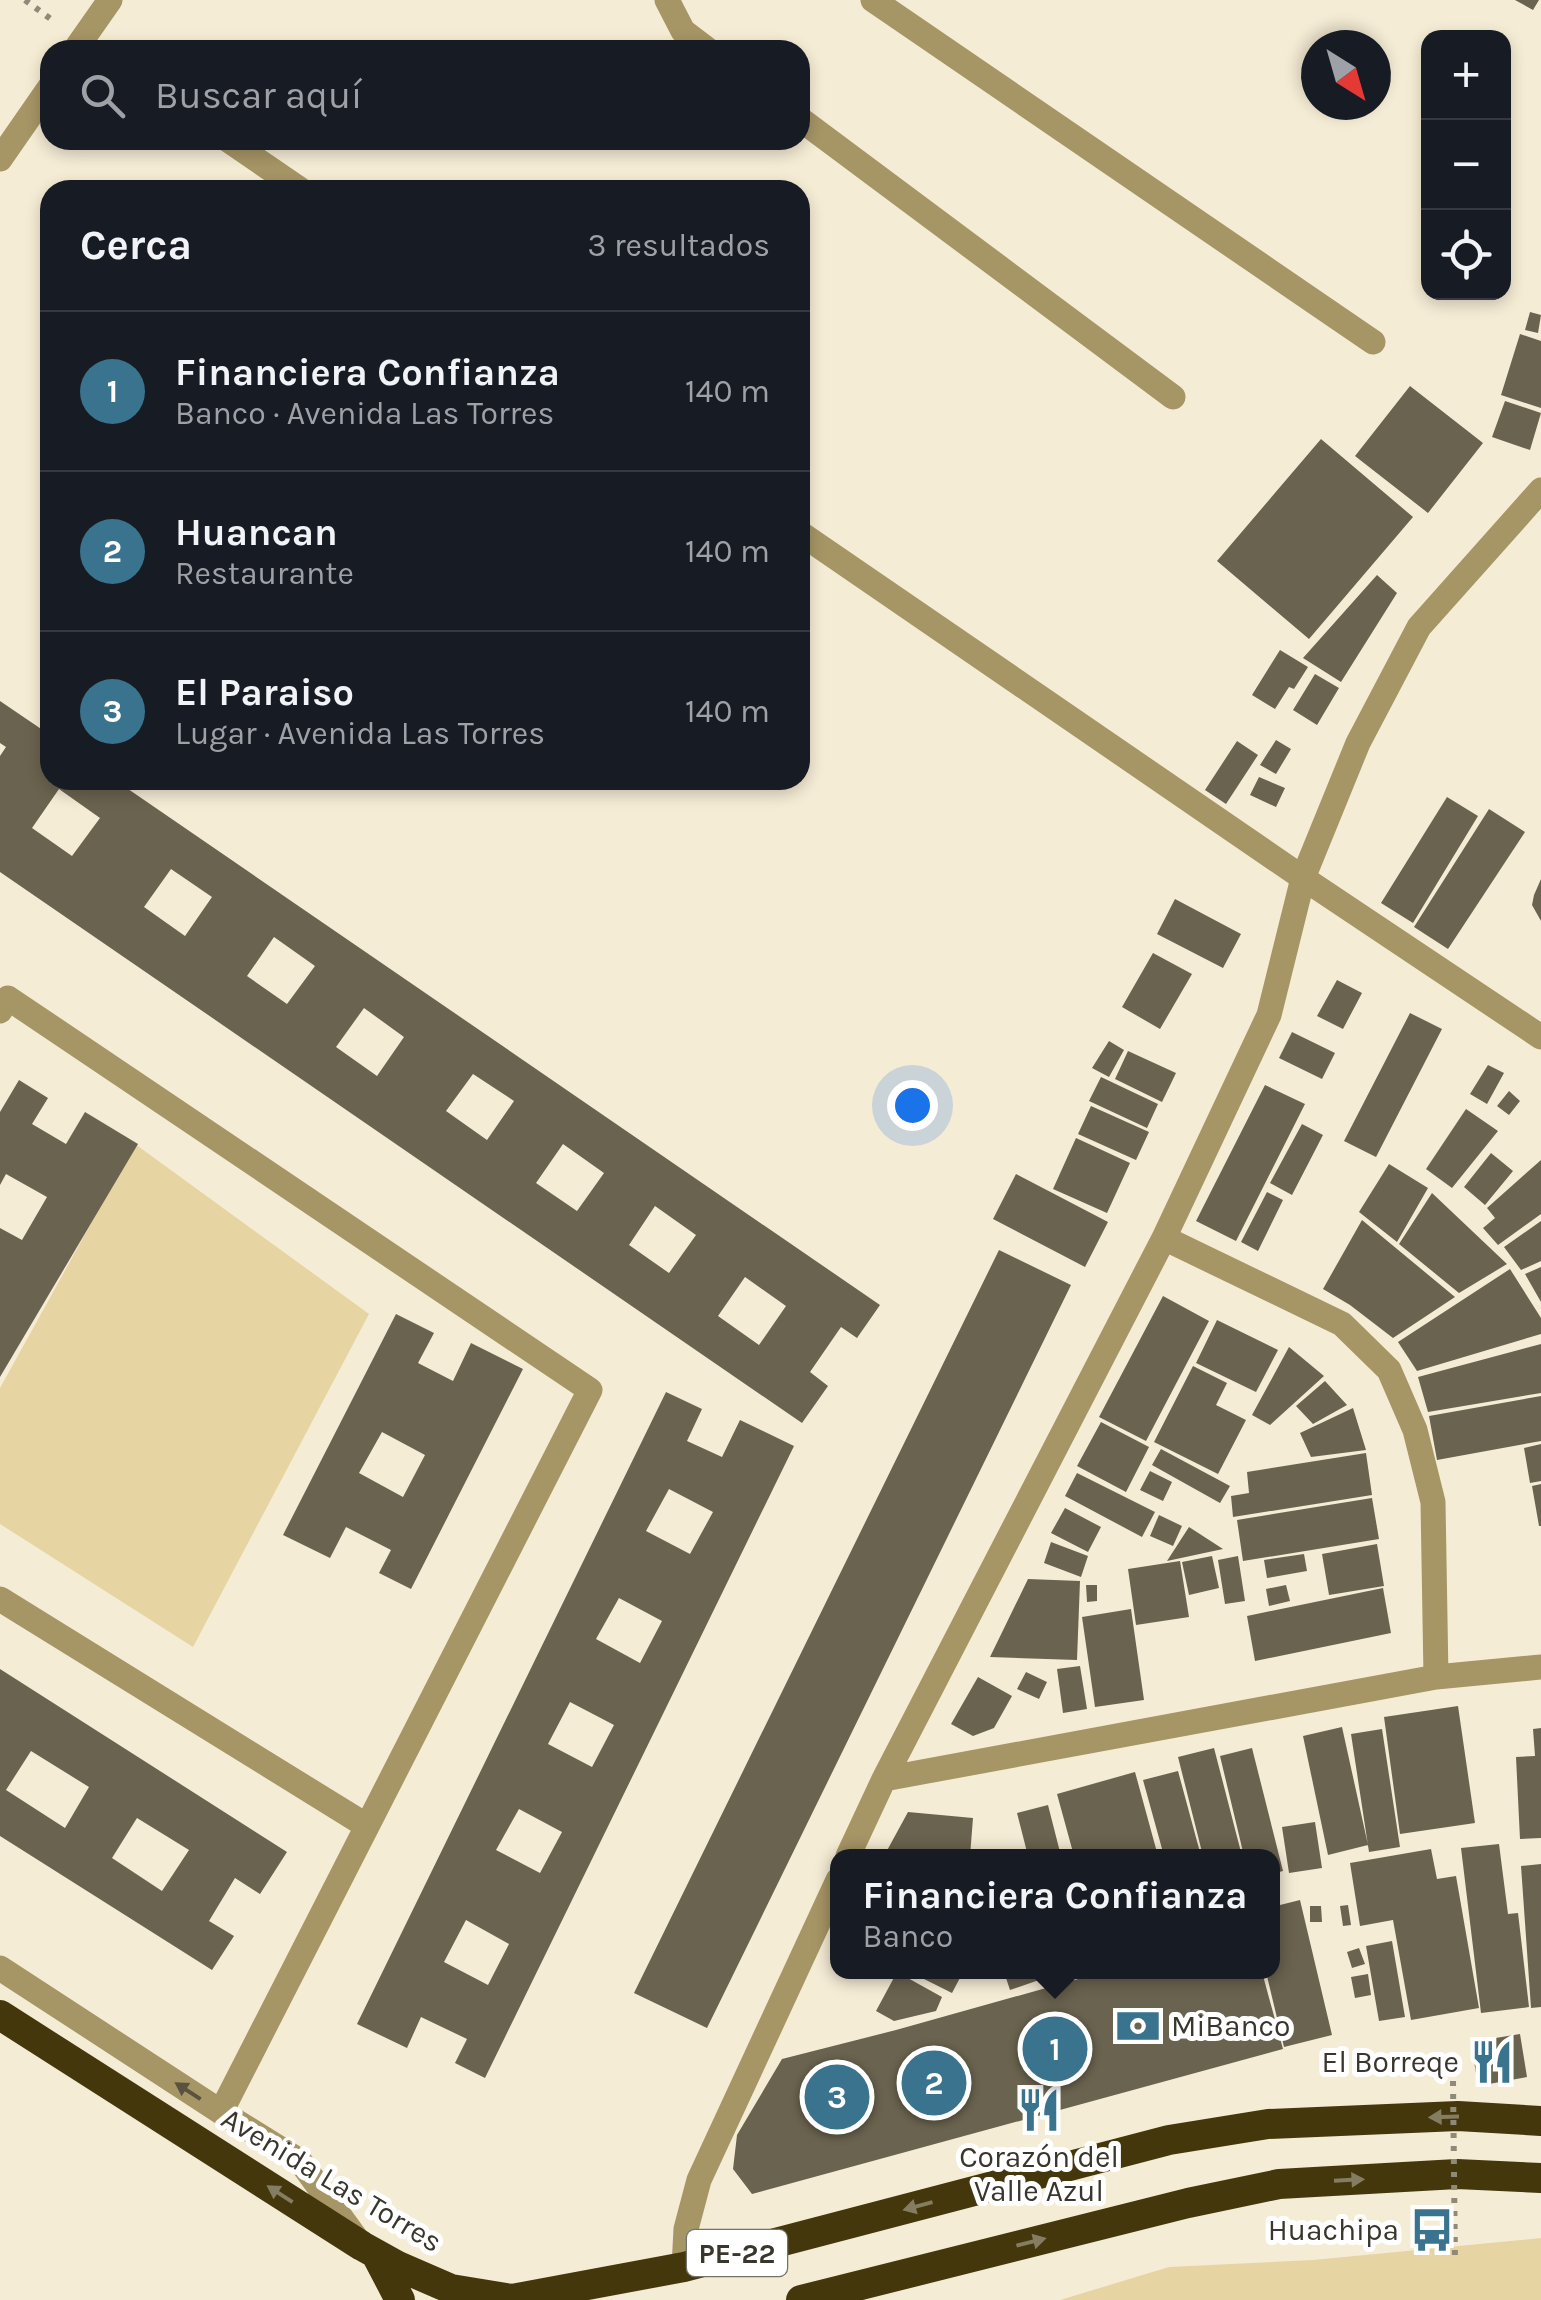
<!DOCTYPE html>
<html lang="es">
<head>
<meta charset="utf-8">
<style>
  body { margin:0; font-family:Karla,sans-serif; background:#242831; color:#f1f3f6 }
  .controls { position:absolute; right:30px; top:30px; display:grid; overflow:hidden; border-radius:20px; box-shadow:0 5px 15px #0003 }
  .controls button { width:90px; height:90px; display:grid; place-items:center; padding:0; border:0; border-bottom:2px solid #363941; background:#171b24; color:#f1f3f6; font:50px sans-serif }
  .compass { position:absolute; left:1301px; top:30px; width:90px; height:90px; border-radius:50%; background:#171b24; box-shadow:0 5px 15px #0003; rotate:143deg }
  .you { position:absolute; left:912px; top:1105px; width:35px; height:35px; margin:-25px; border:8px solid #fff; border-radius:50%; background:#1a73e8; box-shadow:0 0 0 15px #1a73e833 }
  .badge { display:grid; place-items:center; width:65px; height:65px; border-radius:50%; background:#3a738d; color:#fff; font-size:32px; font-weight:700 }
  .pin { position:absolute; translate:-50% -50%; border:5px solid #fff; box-shadow:0 2px 10px #0006 }
  .popup { position:absolute; left:830px; top:1849px; width:450px; height:130px; box-sizing:border-box; display:grid; place-content:center; border-radius:20px; background:#171b24; filter:drop-shadow(0 2px 8px #0005); font-size:32px; white-space:nowrap; color:#9ea1a6 }
  .popup b { font-size:38px; color:#f1f3f6 }
  .popup::after { content:''; position:absolute; left:50%; top:100%; margin-left:-20px; border:20px solid transparent; border-top-color:#171b24 }
  .list { margin:0; padding:0; list-style:none }
  h2 { display:flex; justify-content:space-between; align-items:center; height:130px; margin:0; padding:0 40px; font-size:42px }
  h2 small { font-size:32px; font-weight:400; color:#9ea1a6 }
  .list li { display:grid; grid-template-columns:65px 1fr auto; gap:30px; align-items:center; box-sizing:border-box; height:160px; padding:0 40px; border-top:2px solid #363941 }
  .list b { display:block; font-size:38px; white-space:nowrap }
  .list p { margin:0; font-size:32px; white-space:nowrap; color:#9ea1a6 }
  .list em { font-size:32px; font-style:normal; color:#9ea1a6 }
  .icon { flex:none; width:55px; height:55px; fill:none; stroke:currentColor; stroke-width:2; stroke-linecap:round; stroke-linejoin:round }
  .map { position:relative; flex:none; width:1541px; height:2300px; overflow:hidden }
  .search { position:absolute; background:#171b24; box-shadow:0 5px 15px #0003; left:40px; top:40px; width:770px; height:110px; display:flex; align-items:center; gap:25px; box-sizing:border-box; padding:0 35px; border-radius:30px; color:#9ea1a6; font-size:38px }
  .panel { position:absolute; background:#171b24; box-shadow:0 5px 15px #0003; left:40px; top:180px; width:770px; height:610px; border-radius:30px }
  .map>svg:first-child { display:block }
</style>
</head>
<body>
<div class="map">
<svg width="1541" height="2300" viewBox="0 0 1541 2300">
  <rect width="100%" height="100%" fill="#f5ecd5"/>
  <!-- green -->
  <path fill="#e6d5a3" d="M135 1144 369 1314 193 1647 0 1524V1388Z
    M1541 2238V2300H1060L1169 2267 1313 2260Z"/>
  <!-- building -->
  <path fill="#6a634f" fill-rule="evenodd" d="M1515 0H1539L1533 10Z
    M1530 312 1541 315 1538 333 1525 330Z
    M1520 334 1541 341V408L1501 395Z
    M1410 386 1483 443 1428 513 1355 456Z
    M1505 401 1541 413 1530 450 1492 437Z
    M1321 439 1413 517 1309 639 1217 561Z
    M1377 575 1397 593 1341 682 1303 658Z
    M1280 650 1308 667 1294 689 1289 687 1275 709 1252 695Z
    M1315 674 1339 688 1317 725 1293 710Z
    M0 701 50 735V780H115L880 1305 857 1338 841 1327 810 1372 828 1386 802 1423 0 872V756L6 747 0 743ZM59 789 100 818 72 856 32 828ZM171 869 212 897 185 936 144 907ZM274 937 315 966 287 1004 247 976ZM364 1008 404 1037 377 1076 336 1047ZM473 1074 514 1101 487 1140 446 1111ZM563 1144 604 1173 577 1211 536 1183ZM655 1206 696 1235 669 1273 629 1245ZM745 1277 786 1306 759 1345 718 1316Z
    M1276 740 1291 749 1276 774 1260 765Z
    M1237 741 1258 755 1226 804 1205 790Z
    M1259 777 1285 788 1276 807 1250 795Z
    M1447 797 1478 816 1413 923 1381 903Z
    M1489 809 1525 832 1448 949 1414 927Z
    M1541 879V921L1532 905 1534 895Z
    M1175 899 1241 934 1223 968 1157 934Z
    M1153 953 1192 974 1160 1029 1122 1007Z
    M1337 980 1362 993 1343 1029 1317 1016Z
    M1410 1013 1442 1029 1376 1157 1344 1141Z
    M1292 1032 1335 1053 1322 1079 1279 1058Z
    M1109 1041 1124 1050 1109 1077 1092 1068Z
    M1128 1051 1176 1073 1162 1102 1115 1079Z
    M1488 1065 1504 1073 1487 1104 1470 1094Z
    M1101 1077 1158 1104 1147 1128 1089 1101Z
    M19 1080 48 1098 32 1124 66 1144 85 1112 138 1144 0 1377V1228L22 1240 47 1197 6 1174 0 1185V1112Z
    M1265 1085 1305 1104 1236 1241 1196 1221Z
    M1509 1091 1520 1101 1509 1115 1497 1106Z
    M1091 1106 1149 1132 1136 1160 1078 1134Z
    M1466 1109 1498 1131 1452 1188 1426 1169Z
    M1302 1124 1323 1135 1292 1195 1270 1183Z
    M1076 1138 1130 1163 1107 1213 1053 1189Z
    M1491 1153 1513 1171 1485 1205 1464 1187Z
    M1541 1160V1214L1498 1245 1483 1228 1495 1218 1487 1208Z
    M1389 1164 1428 1188 1397 1242 1359 1212Z
    M1016 1174 1108 1222 1085 1267 993 1219Z
    M1267 1192 1283 1200 1258 1251 1241 1242Z
    M1432 1193 1507 1264 1459 1293 1399 1244Z
    M1362 1220 1455 1297 1393 1338 1350 1305 1323 1289Z
    M1541 1221V1261L1521 1270 1504 1247Z
    M999 1250 1071 1285 707 2028 634 1993Z
    M1541 1267V1302L1525 1274Z
    M1510 1269 1541 1318V1334L1417 1371 1398 1342Z
    M1163 1296 1209 1321 1146 1441 1099 1417Z
    M396 1314 434 1333 418 1363 453 1381 471 1343 523 1369 411 1589 379 1573 391 1550 346 1527 330 1558 283 1535ZM382 1432 425 1455 403 1497 359 1473Z
    M1217 1320 1278 1350 1256 1392 1196 1363Z
    M1541 1344V1393L1428 1412 1418 1377Z
    M1289 1347 1324 1376 1270 1425 1252 1415Z
    M1193 1366 1227 1383 1216 1405 1246 1420 1218 1474 1154 1442Z
    M1325 1381 1347 1405 1313 1424 1296 1406Z
    M666 1392 702 1409 687 1441 722 1457 740 1420 794 1446 485 2078 455 2063 467 2039 421 2017 407 2048 357 2024ZM669 1489 713 1512 690 1554 646 1531ZM619 1598 662 1621 640 1663 596 1639ZM570 1702 614 1725 592 1767 548 1744ZM519 1809 562 1832 540 1873 496 1850ZM466 1920 509 1944 488 1985 444 1962Z
    M1541 1396V1441L1437 1460 1429 1416Z
    M1353 1408 1366 1450 1311 1457 1300 1433Z
    M1101 1422 1149 1447 1126 1492 1077 1466Z
    M1541 1444V1481L1530 1483 1524 1448Z
    M1161 1449 1230 1486 1220 1503 1152 1465Z
    M1366 1453 1372 1495 1233 1517 1231 1496 1249 1493 1247 1472Z
    M1150 1471 1172 1482 1163 1501 1140 1490Z
    M1077 1473 1155 1512 1142 1537 1065 1496Z
    M1541 1484V1526H1539L1532 1486Z
    M1372 1498 1379 1539 1243 1561 1237 1520Z
    M1065 1508 1101 1527 1088 1552 1051 1533Z
    M1159 1515 1182 1526 1173 1546 1150 1536Z
    M1189 1527 1223 1549 1167 1561Z
    M1051 1542 1088 1556 1081 1577 1044 1563Z
    M1377 1544 1384 1586 1329 1595 1322 1554Z
    M1304 1554 1307 1571 1267 1578 1264 1560Z
    M1212 1556 1219 1588 1189 1595 1182 1562Z
    M1238 1556 1245 1601 1225 1604 1218 1560Z
    M1180 1561 1189 1617 1136 1625 1128 1569Z
    M1028 1579 1080 1581 1077 1660 990 1657Z
    M1086 1585H1097V1601L1087 1602Z
    M1286 1585 1290 1601 1269 1606 1266 1589Z
    M1383 1588 1391 1633 1255 1661 1247 1616Z
    M1131 1609 1144 1700 1095 1707 1082 1617Z
    M1080 1666 1087 1709 1063 1713 1057 1669Z
    M0 1669 287 1852 260 1894 235 1878 209 1921 234 1936 212 1970 0 1836ZM31 1751 89 1787 65 1828 6 1790ZM137 1818 189 1850 162 1891 112 1858Z
    M1026 1672 1047 1682 1039 1699 1017 1689Z
    M978 1677 1012 1696 994 1728 973 1736 951 1724Z
    M1458 1706 1475 1823 1400 1834 1384 1717Z
    M1342 1727 1368 1845 1328 1855 1303 1736Z
    M1541 1728V1838L1520 1839 1516 1757 1535 1756 1533 1729Z
    M1382 1729 1400 1847 1369 1852 1351 1734Z
    M1214 1748 1242 1856H1203L1178 1757Z
    M1252 1748 1283 1871 1272 1874V1856H1244L1220 1756Z
    M1178 1771 1201 1856H1164L1143 1780Z
    M1135 1772 1158 1856H1074L1057 1794Z
    M1048 1805 1061 1856H1028L1017 1813Z
    M908 1812 973 1818 970 1856H884Z
    M1315 1822 1322 1868 1289 1873 1282 1827Z
    M1499 1844 1508 1914 1518 1913 1529 2007 1481 2013 1461 1848Z
    M1431 1849 1437 1879 1456 1876 1479 2008 1411 2020 1393 1920 1360 1926 1350 1863Z
    M1541 1864V2007L1531 2008 1521 1866Z
    M1300 1900 1332 2035 1284 2047 1266 1972H1272V1907Z
    M1348 1905 1351 1925 1343 1926 1340 1906Z
    M1310 1906H1321L1322 1922H1310Z
    M1392 1941 1405 2017 1379 2021 1366 1946Z
    M1359 1948 1365 1964 1352 1968 1347 1952Z
    M897 1972 942 1997 936 2011 894 2021 876 2011Z
    M910 1972H963L952 1993Z
    M1004 1972H1036L1039 1980 1010 1990Z
    M1103 1972H1262L1283 2049 752 2194 733 2169 737 2135 782 2059 896 2030Z
    M1368 1974 1371 1995 1355 1998 1351 1977Z
    M1520 2034 1527 2077 1478 2086 1471 2042Z"/>
  <g fill="none" stroke-linecap="round" stroke-linejoin="round">
    <!-- path -->
    <path stroke="#8e8979" stroke-width="6" stroke-dasharray="5 8" stroke-linecap="butt" d="M25 0 52 20"/>
    <!-- minor -->
    <path stroke="#a69565" stroke-width="25" d="M667 0 683 31 708 50
      M873 0 1373 342
      M75 50 110 0
      M800 119 1173 397
      M228 140 301 190
      M0 159 50 87
      M800 533 1303 878 1541 1037
      M0 1011 8 998 590 1390 221 2112
      M1164 1238 1342 1324 1389 1370 1415 1430 1433 1502 1436 1677
      M0 1599 367 1826
      M884 1779 1436 1677 1541 1667
      M848 1856 884 1779 1164 1238 1269 1015 1303 878 1358 743 1419 627 1541 490
      M0 1968 221 2112 300 2161 356 2238
      M684 2267 686 2229 699 2180 838 1880"/>
    <!-- highway -->
    <path stroke="#44370c" stroke-width="30" d="M0 2015 362 2246 398 2266 451 2289 512 2299 684 2267 1169 2140 1268 2124 1458 2116 1541 2121
      M376 2254 400 2300
      M801 2300 1188 2203 1279 2184 1457 2174 1541 2178"/>
    <!-- path-bridge -->
    <path stroke="#8e8979" stroke-width="6" stroke-dasharray="5 8" stroke-linecap="butt" d="M1453 2081 1455 2263"/>
  </g>
  <!-- one-way arrows -->
  <defs><path id="oneway-solid" d="M-6-.8H1V-3.2L6.5 0L1 3.2V.8H-6Z" transform="scale(2.5)"/></defs>
  <use fill="#5a523e" href="#oneway-solid" transform="translate(188 2091) rotate(-147)"/>
  <g fill="#857d61">
    <use href="#oneway-solid" transform="translate(1444 2117) rotate(178)"/>
    <use href="#oneway-solid" transform="translate(1349 2180) rotate(-3)"/>
    <use href="#oneway-solid" transform="translate(280 2194) rotate(-147)"/>
    <use href="#oneway-solid" transform="translate(918 2206) rotate(165)"/>
    <use href="#oneway-solid" transform="translate(1031 2242) rotate(-14)"/>
  </g>
  <!-- icons -->
  <defs>
    <g id="bank-bare" transform="scale(3.45)"><path d="M-6-4H6V4H-6ZM0-2.3a2.3 2.3 0 1 0 0 4.6a2.3 2.3 0 1 0 0-4.6Z" fill="#3a738d" stroke="#fff" stroke-width="2.5" paint-order="stroke"/></g>
    <g id="restaurant-bare" transform="scale(3.45)"><path d="M-5-6h1v4h1v-4h1v4h1v-4h1v5L-1.5 .5V6h-2V.5L-5-1ZM5-6V6H3V1.5H1.5Q1.5-4 5-6Z" fill="#3a738d" stroke="#fff" stroke-width="2.5" paint-order="stroke"/></g>
    <g id="bus-bare" transform="scale(3.45)"><path d="M-5-6H5V4H4V6H2V4H-2V6H-4V4H-5ZM-3.5-4V0h7V-4ZM-3.5 1.2v1.5H-2V1.2ZM2 1.2v1.5H3.5V1.2Z" fill="#3a738d" stroke="#fff" stroke-width="2.5" paint-order="stroke"/></g>
  </defs>
  <g fill-rule="evenodd">
    <use href="#bank-bare" x="1138" y="2026"/>
    <use href="#restaurant-bare" x="1492" y="2062"/>
    <use href="#restaurant-bare" x="1039" y="2110"/>
    <use href="#bus-bare" x="1432" y="2230"/>
  </g>
  <g text-anchor="middle" stroke-width="10" stroke-linejoin="round" paint-order="stroke">
    <!-- shield labels -->
    <rect fill="#fff" stroke="#74726c" stroke-width="2.5" x="687" y="2230" width="100" height="46" rx="8"/>
    <g font-size="28" font-weight="bold" fill="#39362d">
      <text x="737" y="2263">PE-22</text>
    </g>
    <!-- poi labels -->
    <g font-size="30" fill="#39362d" stroke="#fff" text-anchor="end">
      <text x="1171" y="2036" text-anchor="start">MiBanco</text>
      <text x="1459" y="2072">El Borreqe</text>
      <text x="1039" y="2167" text-anchor="middle">Corazón del<tspan x="1039" dy="34">Valle Azul</tspan></text>
      <text x="1399" y="2240">Huachipa</text>
    </g>
    <!-- street labels -->
    <g font-size="30" fill="#39362d" stroke="#fff">
      <text transform="translate(332 2180) rotate(31)" y="10">Avenida Las Torres</text>
    </g>
  </g>
</svg>
<div class="controls">
<button>+</button>
<button>−</button>
<button><svg class="icon" aria-label="locate" viewBox="0 0 24 24"><circle cx="12" cy="12" r="6"/><path d="M12 2v4M12 18v4M2 12h4M18 12h4"/></svg></button>
</div>
<svg class="compass" viewBox="-18 -18 36 36"><path d="M0-13l5 13h-10z" fill="#e53935"/><path d="M0 13l5-13h-10z" fill="#9ea1a6"/></svg>
<div class="you"></div>
<div class="pin badge" style="left:1055px;top:2049px">1</div>
<div class="popup"><b>Financiera Confianza</b>Banco</div>
<div class="pin badge" style="left:934px;top:2083px">2</div>
<div class="pin badge" style="left:837px;top:2097px">3</div>
<div class="search"><svg class="icon" aria-label="search" viewBox="0 0 24 24"><circle cx="10" cy="10" r="6"/><path d="M15 15l6 6"/></svg>Buscar aquí</div>
<section class="panel">
<h2>Cerca<small>3 resultados</small></h2>
<ul class="list">
<li><span class="badge">1</span><div><b>Financiera Confianza</b><p>Banco · Avenida Las Torres</p></div><em>140 m</em></li>
<li><span class="badge">2</span><div><b>Huancan</b><p>Restaurante</p></div><em>140 m</em></li>
<li><span class="badge">3</span><div><b>El Paraiso</b><p>Lugar · Avenida Las Torres</p></div><em>140 m</em></li>
</ul>
</section>
</div>
</body>
</html>
